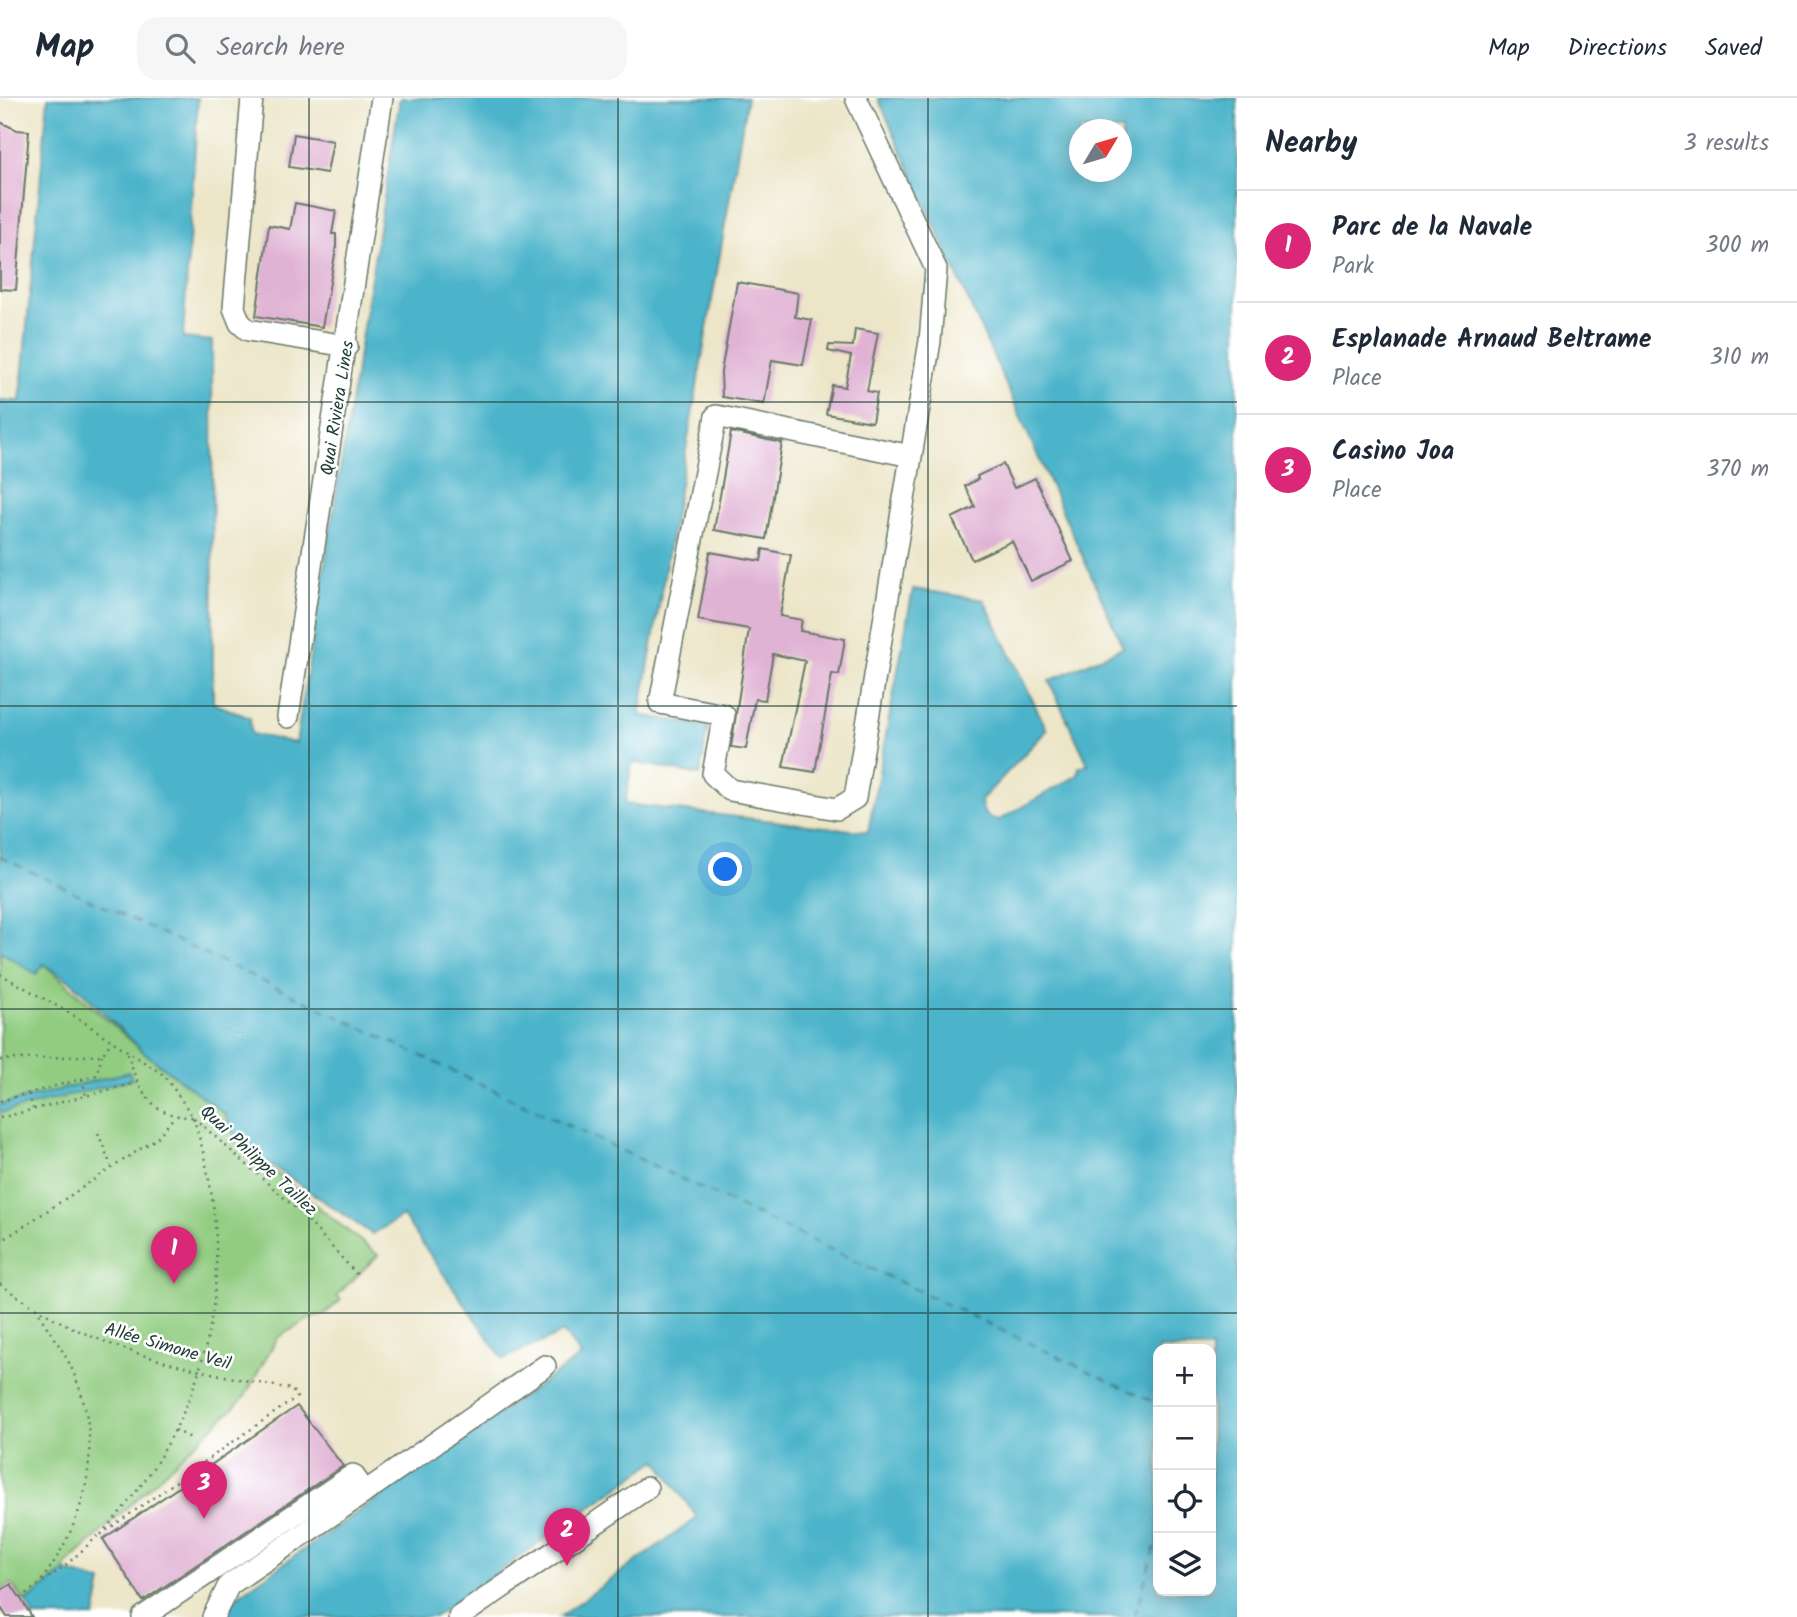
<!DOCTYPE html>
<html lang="en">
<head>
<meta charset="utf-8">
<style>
  body { margin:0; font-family:Kalam,sans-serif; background:#f6f6f7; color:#1f2937 }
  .controls { position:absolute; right:21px; bottom:21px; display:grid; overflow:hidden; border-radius:14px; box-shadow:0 4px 18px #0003 }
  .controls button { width:63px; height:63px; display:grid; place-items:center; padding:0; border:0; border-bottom:2px solid #e0e1e3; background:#fff; color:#1f2937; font:35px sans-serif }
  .compass { position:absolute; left:1069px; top:21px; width:63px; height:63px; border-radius:50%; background:#fff; box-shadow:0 4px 18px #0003; rotate:52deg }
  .you { position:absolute; left:726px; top:772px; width:24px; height:24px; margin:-18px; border:5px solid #fff; border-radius:50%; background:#1a73e8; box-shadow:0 0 0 10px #1a73e833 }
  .badge { display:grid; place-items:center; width:46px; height:46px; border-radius:50%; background:#db2777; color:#fff; font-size:23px; font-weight:700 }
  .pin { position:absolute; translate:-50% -58px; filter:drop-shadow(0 2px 4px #0008) }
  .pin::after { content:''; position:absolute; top:37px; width:24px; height:21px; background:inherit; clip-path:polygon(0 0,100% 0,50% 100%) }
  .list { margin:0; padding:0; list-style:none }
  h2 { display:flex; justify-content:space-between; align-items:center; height:91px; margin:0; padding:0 28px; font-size:30px }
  h2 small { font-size:23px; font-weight:400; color:#747a83 }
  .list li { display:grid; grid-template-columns:46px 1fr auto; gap:21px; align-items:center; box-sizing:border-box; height:112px; padding:0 28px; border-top:2px solid #e0e1e3 }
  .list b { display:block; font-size:26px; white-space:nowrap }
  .list p { margin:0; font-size:23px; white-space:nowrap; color:#747a83 }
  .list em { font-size:23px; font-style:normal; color:#747a83 }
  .icon { flex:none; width:38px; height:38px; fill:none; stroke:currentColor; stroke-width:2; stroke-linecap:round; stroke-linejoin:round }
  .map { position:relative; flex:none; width:1237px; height:1519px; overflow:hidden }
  header { display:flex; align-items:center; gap:42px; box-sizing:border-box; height:98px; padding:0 35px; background:#fff; border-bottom:2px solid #e0e1e3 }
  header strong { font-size:33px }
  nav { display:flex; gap:38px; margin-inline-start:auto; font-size:24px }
  .search { width:490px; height:63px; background:#f6f6f7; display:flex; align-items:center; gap:18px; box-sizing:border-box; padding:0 24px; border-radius:21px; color:#747a83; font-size:26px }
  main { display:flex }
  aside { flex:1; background:#fff }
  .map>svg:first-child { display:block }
</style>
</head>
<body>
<header>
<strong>Map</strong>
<div class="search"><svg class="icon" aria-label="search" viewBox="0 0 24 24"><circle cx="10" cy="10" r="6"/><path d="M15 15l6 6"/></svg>Search here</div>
<nav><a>Map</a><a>Directions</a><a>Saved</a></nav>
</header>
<main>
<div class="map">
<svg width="1237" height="1519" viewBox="0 0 1237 1519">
  <rect width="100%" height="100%" fill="#fff"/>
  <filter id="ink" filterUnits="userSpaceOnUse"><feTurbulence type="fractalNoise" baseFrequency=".0143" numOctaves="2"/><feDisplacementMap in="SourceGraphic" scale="14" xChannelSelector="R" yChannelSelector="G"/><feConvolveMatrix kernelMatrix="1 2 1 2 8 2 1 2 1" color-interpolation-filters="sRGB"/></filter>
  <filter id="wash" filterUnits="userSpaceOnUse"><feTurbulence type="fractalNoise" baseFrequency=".00686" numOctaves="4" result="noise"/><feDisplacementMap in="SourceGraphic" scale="28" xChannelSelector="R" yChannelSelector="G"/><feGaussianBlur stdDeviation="1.57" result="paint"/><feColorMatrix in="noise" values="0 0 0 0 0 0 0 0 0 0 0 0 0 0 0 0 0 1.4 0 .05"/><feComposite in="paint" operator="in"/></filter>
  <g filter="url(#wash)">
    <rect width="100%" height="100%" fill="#ece5c7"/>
    <!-- green -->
    <path fill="#91cc81" stroke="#58845a" stroke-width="2" d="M0 853 36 875 44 866 146 956 225 1016 237 1044 378 1157 337 1197 341 1202 323 1217 311 1220 277 1240 244 1300 66 1467 65 1473 26 1504 11 1486 0 1493Z"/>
    <!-- water -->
    <path fill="#4cb4ca" stroke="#36787f" stroke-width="2" fill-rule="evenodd" d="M48 0H198L183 240 212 243 213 605 250 620 251 636 296 645 400 0H747L640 617 708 629 700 677 632 664 625 706 868 734 913 491 984 502 1047 632 981 702C982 715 985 720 999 722L1078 677 1079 669 1088 666 1049 583 1123 549 878 0H1237V1519H559L697 1420 657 1362 434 1519H226L236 1499 581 1258 563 1234C543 1245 524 1251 503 1261L403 1118 372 1136 237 1044 225 1016 146 956 73 885 44 866 36 876 0 853V302L20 303ZM1080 32H1122V74H1080ZM1211 1251V1493H1158V1251Z
      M129 974 132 981 0 1015V1007Z
      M65 1473 102 1484 95 1519H31L33 1517 26 1504Z"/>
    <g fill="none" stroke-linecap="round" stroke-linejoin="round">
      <!-- ferry -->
      <path stroke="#2c6161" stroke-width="2" stroke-dasharray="9 7" stroke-linecap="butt" d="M0 759 1158 1306
        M1134 1519 1158 1439"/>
    </g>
    <g id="blocks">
      <!-- building -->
      <path fill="#e0b2d4" d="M0 24 17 32 29 33 16 192 0 191Z
        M294 36 333 43 327 75 289 69Z
        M295 105 336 113 332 136H336V151L322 229 256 218 269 127 290 131Z
        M737 184 798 195 795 219 812 222 803 267 772 262 764 306 722 299 721 274Z
        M855 231 878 235 867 293 877 295 872 324 826 316 832 287 845 289 851 258 828 253 829 247 853 248Z
        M731 334 782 345 766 441 714 432Z
        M1003 366 1014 390 1035 380 1073 463 1031 483 1012 443 972 462 952 420 975 409 965 388 978 381 977 378Z
        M763 451 791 457 780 518 802 522 800 533 845 541 839 577 832 576 815 674 783 669 805 563 773 556 765 602 755 601 746 651 731 649 749 531 698 522 710 454 761 463Z
        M297 1308 343 1368 143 1503 103 1441Z
        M11 1486 23 1504 32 1519H7L0 1508V1493Z"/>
    </g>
  </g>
  <g filter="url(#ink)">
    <use href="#blocks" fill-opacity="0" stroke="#677867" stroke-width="2"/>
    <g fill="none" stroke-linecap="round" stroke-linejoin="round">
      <!-- minor casing -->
      <g stroke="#677867" stroke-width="24">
        <path id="minor" d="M252 0 234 210 240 225 248 232 347 248
          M856 0 936 171 930 243 855 700 837 711 730 692 713 676 724 617 660 605 716 318 911 358
          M288 619 382 0
          M143 1519 353 1377 365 1394 545 1268
          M213 1519 229 1487 365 1394
          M459 1519 647 1390"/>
      </g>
      <!-- path -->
      <path stroke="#677867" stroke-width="2.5" stroke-dasharray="2 5" stroke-linecap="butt" d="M0 876 73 917 165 978 193 1019 300 1114 360 1180
        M128 955C137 991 152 1020 193 1019
        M0 962 102 957 112 943
        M82 981 86 997
        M29 996 33 1011
        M0 1003 96 977 102 957
        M0 1020 139 984
        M98 1035 111 1068
        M0 1144 157 1040 174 1019
        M0 1186C89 1252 184 1271 291 1291L297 1299 100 1437
        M39 1216C50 1235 66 1255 74 1276 105 1349 87 1421 41 1483
        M175 1332 193 1341
        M105 1431C214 1314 242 1169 193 1019
        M20 1500 65 1468 100 1436
        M0 1514 3 1512"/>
      <!-- minor -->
      <use href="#minor" stroke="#fff" stroke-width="21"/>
    </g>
  </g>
  <!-- grid -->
  <path fill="none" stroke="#1f3d34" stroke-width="2" stroke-opacity="0.55" d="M309 0V1519M618 0V1519M928 0V1519M0 304H1237M0 608H1237M0 911H1237M0 1215H1237"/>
  <g text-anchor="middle" stroke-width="5" stroke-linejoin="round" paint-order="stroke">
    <!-- street labels -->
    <g font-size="18" fill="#1f3d34" stroke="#fff">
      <text transform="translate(337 310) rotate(-81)" y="6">Quai Riviera Lines</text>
      <text transform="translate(259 1062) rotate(43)" y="6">Quai Philippe Taillez</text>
      <text transform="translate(168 1248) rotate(16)" y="6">Allée Simone Veil</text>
    </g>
  </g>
</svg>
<div class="controls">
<button>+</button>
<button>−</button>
<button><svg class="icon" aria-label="locate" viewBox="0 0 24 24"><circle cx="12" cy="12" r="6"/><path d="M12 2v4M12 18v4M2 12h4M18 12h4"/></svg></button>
<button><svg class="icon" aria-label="layers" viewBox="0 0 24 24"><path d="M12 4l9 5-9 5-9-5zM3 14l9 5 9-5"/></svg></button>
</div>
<svg class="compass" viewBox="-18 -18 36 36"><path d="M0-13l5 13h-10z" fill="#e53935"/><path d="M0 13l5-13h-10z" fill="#747a83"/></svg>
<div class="you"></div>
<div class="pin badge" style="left:174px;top:1186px">1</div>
<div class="pin badge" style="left:567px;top:1468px">2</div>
<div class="pin badge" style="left:204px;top:1421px">3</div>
</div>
<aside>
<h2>Nearby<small>3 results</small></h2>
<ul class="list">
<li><span class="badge">1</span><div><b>Parc de la Navale</b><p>Park</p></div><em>300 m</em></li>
<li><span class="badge">2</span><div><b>Esplanade Arnaud Beltrame</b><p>Place</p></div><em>310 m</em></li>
<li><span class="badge">3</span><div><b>Casino Joa</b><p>Place</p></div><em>370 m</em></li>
</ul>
</aside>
</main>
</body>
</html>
